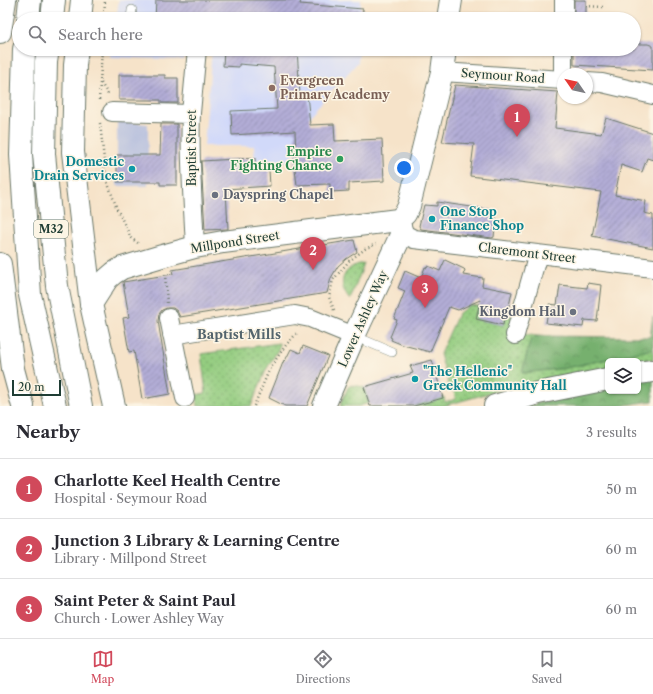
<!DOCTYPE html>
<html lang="en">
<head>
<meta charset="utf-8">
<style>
  body { margin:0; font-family:"Libre Caslon Text",serif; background:#f2f2f3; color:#2b2b33 }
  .controls { position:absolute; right:12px; bottom:12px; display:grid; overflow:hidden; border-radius:6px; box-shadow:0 1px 3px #0004 }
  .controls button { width:36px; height:36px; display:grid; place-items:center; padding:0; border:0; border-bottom:1px solid #e1e1e2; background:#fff; color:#2b2b33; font:20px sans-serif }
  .compass { position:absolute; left:557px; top:68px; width:36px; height:36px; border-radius:50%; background:#fff; box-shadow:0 1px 3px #0004; rotate:304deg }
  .scale { position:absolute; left:12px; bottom:10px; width:49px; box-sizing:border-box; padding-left:4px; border:2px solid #1f3d34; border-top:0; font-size:11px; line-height:14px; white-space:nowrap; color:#1f3d34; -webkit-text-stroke:3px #fcf5e5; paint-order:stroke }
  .you { position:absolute; left:404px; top:168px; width:14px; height:14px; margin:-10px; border:3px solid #fff; border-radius:50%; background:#1a73e8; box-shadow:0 0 0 6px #1a73e833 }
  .badge { display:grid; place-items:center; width:26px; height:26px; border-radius:50%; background:#d1495b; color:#fff; font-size:13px; font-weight:700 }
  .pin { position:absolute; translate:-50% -33px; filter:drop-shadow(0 1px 2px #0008) }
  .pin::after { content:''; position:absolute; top:21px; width:14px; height:12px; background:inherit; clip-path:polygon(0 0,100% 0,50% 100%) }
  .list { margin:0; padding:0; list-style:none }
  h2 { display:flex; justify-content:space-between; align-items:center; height:52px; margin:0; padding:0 16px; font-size:17px }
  h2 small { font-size:13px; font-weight:400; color:#7c7c81 }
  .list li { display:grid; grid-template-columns:26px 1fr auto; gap:12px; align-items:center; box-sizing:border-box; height:60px; padding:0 16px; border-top:1px solid #e1e1e2 }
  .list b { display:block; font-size:15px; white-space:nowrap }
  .list p { margin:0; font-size:13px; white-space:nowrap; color:#7c7c81 }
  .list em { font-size:13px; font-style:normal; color:#7c7c81 }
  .icon { flex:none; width:22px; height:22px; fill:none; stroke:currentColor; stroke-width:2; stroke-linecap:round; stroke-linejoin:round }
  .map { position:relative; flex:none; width:653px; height:406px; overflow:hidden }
  .search { position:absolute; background:#fff; box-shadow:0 1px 3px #0004; left:12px; right:12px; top:12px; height:44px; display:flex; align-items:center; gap:10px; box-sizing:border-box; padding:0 14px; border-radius:22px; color:#7c7c81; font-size:15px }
  .sheet { height:232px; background:#fff }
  nav { display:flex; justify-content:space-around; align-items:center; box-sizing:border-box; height:56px; border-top:1px solid #e1e1e2; background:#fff; font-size:11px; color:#7c7c81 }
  nav a { display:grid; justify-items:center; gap:2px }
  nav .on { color:#d1495b }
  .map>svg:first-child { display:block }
</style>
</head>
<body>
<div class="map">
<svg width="653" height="406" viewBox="0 0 653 406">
  <defs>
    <pattern id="grass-dots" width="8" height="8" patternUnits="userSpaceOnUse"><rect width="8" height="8" fill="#93cc7f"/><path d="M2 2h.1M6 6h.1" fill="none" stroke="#77a769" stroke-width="1.8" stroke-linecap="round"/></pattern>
    <pattern id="forest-crowns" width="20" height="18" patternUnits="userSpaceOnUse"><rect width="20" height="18" fill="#76b06e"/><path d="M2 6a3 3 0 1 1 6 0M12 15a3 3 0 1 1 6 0" fill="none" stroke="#60905b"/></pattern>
    <pattern id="building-hatch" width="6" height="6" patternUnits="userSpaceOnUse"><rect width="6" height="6" fill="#b3add7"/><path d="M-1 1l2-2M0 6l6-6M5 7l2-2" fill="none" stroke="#918eaf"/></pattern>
  </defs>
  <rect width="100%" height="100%" fill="#fcf5e5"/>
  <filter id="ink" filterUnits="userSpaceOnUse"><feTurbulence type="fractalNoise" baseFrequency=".025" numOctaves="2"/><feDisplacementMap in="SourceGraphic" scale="8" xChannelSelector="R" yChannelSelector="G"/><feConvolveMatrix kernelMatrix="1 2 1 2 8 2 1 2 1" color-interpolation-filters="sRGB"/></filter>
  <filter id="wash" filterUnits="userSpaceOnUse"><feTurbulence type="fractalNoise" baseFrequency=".012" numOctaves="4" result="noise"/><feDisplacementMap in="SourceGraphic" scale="16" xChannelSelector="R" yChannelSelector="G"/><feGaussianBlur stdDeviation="0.9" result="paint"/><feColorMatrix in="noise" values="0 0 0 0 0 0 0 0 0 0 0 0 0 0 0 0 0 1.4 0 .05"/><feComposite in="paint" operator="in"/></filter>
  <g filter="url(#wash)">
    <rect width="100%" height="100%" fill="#f6e3c9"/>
    <!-- built -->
    <path fill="#d1d9f9" d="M119 0H361L360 19H116Z
      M111 49H177L184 53V60L110 57Z
      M211 49H359L358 62 312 113 293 147V161L255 164 254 146H204L212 50Z"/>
    <!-- industrial -->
    <path fill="#bbc3de" d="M117 121 148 124V186H117Z"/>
    <!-- grass -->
    <path fill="url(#grass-dots)" stroke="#59845a" d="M359 264H364L350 300C338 286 340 270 359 264Z
      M469 305 479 306 476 319 503 325 505 315 514 317 522 334 537 336 530 341 522 373 566 368 653 349V359L638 361H608V368L507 388 443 406H414L444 397 445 402 456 399 452 386H449L440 354 458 314Z
      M279 343V348L266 370 251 406H198L195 395 206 393 201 354Z
      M352 385 364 387 369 403 359 406H340L348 387Z"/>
    <!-- forest -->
    <path fill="url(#forest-crowns)" stroke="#4a7651" d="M653 316V349L566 368 522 373 530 341 537 336 650 337Z
      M653 377V401L619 406H526L608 386V391H638V380Z"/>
    <g id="blocks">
      <!-- building -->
      <path fill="url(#building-hatch)" d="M156 0H301L300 4 363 9 362 19H214L188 17V19H155Z
        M574 0H586V19H574Z
        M634 44H648L653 46V70L574 65V49H634Z
        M224 49H297L300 95 307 94 310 125 334 124 335 141 382 139 384 181 349 183V191L330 192V184L297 185 294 162 296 161 295 131 232 135 231 111 277 109 274 67 239 64V67L223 66Z
        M119 75H165V78H178V103H161V100H119Z
        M455 85 558 92 555 128 601 134 606 118 653 133V160L647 158 642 172 621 165 615 195 646 201 644 213 653 215V248L592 236 601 192 470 176 474 144 442 142Z
        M161 124H177V185H160V182H117V155H160Z
        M255 158 256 170H269L270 186 226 189 228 229 205 230 201 161Z
        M437 202 492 210 491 216 496 217 494 237 492 238 421 229 419 226 424 205 437 206Z
        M354 240 357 252 346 259 338 266 331 278 327 293 180 317 177 311 173 308H167L162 310 159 314 158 321 170 394 142 399 134 351 129 352 125 329 123 318 129 317 123 282 173 274 172 270Z
        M445 260 464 269 465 270 463 275 483 278 482 286 512 292 507 315H505L503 325 476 319 480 300 458 310 449 307 430 352 403 345 391 340 392 338 390 337 397 320 394 319 405 291 398 288 405 271 421 278 425 267 427 268 428 266 440 271Z
        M588 283 601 285 597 321 584 320 583 327 546 323 549 304 557 305 560 285 587 288Z
        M303 346 328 356 307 406H285L269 398 284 360 285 361 291 349 300 353Z
        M432 360 443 398 414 406H370L364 387 413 373 410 366Z"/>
    </g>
  </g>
  <g filter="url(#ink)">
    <use href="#blocks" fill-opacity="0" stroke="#6a7768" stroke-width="1"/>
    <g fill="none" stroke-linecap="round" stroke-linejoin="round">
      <!-- service casing -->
      <g stroke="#6a7768" stroke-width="10">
        <path id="service" d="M131 19 132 10
          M354 336 392 352"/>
      </g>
      <!-- minor casing -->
      <g stroke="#6a7768" stroke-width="20">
        <path id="minor" d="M564 19V0
          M442 72 563 80
          M563 80V49
          M587 82 602 83 653 95
          M112 112 191 114
          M402 233 414 239 653 268
          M195 247C193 203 189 158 191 113 193 92 195 70 197 49
          M169 318 185 398
          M172 335 295 315 310 318 354 336
          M515 335 538 254"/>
      </g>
      <!-- secondary casing -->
      <g stroke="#6a7768" stroke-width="24">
        <path id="secondary" d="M448 19 451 0
          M398 220 405 214 409 206 442 72 445 49
          M114 406 91 304 107 279 114 273 122 268 162 256 195 247 223 242 398 220
          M324 406 354 336 402 233 398 220"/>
      </g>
      <!-- primary casing -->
      <g stroke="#6a7768" stroke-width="24">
        <path id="primary" d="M13 369 23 406
          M638 373 653 371
          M495 406 538 393 608 379"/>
      </g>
      <!-- motorway casing -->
      <g stroke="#6a7768" stroke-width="24">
        <path id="motorway" d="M28 19 30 0
          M52 19 54 0
          M80 19 82 0
          M0 32 5 0
          M24 49 21 155 30 295 55 406
          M48 49 46 62 44 154 57 286 81 406
          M77 49 75 65 73 152 91 304
          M0 264 13 369"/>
      </g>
      <!-- path -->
      <path stroke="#6a7768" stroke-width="2.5" stroke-dasharray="1 3" stroke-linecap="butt" d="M586 6 603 7
        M104 19 105 0
        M101 83 109 96
        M99 100 102 49
        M100 123 106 178 117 209 131 238 138 243
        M165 274 167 303
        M334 310 329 297 333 280 349 261 365 249 376 244
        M254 406 270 368 286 345 297 333"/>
      <!-- service -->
      <use href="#service" stroke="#fff" stroke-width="9"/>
      <!-- minor -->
      <use href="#minor" stroke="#fff" stroke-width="18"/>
      <!-- secondary -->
      <use href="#secondary" stroke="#fff" stroke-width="22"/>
      <!-- primary -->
      <use href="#primary" stroke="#fff" stroke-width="22"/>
      <!-- motorway -->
      <use href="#motorway" stroke="#fff" stroke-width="22"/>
    </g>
  </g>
  <!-- markers -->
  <circle fill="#8d6e63" stroke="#fcf5e5" stroke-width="1.5" cx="272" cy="88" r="4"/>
  <circle fill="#2e9e5b" stroke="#fcf5e5" stroke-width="1.5" cx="340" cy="159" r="4"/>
  <g fill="#0f9aa8" stroke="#fcf5e5" stroke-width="1.5">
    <circle cx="132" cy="169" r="4"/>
    <circle cx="432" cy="219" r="4"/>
    <circle cx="415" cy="379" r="4"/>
  </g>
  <g fill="#6b7280" stroke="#fcf5e5" stroke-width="1.5">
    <circle cx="215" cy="195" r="4"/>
    <circle cx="573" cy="312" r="4"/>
  </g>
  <g text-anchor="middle" stroke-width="3" stroke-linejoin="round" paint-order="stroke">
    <!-- shield labels -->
    <rect fill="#fcf5e5" stroke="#617469" stroke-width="1" x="34" y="220" width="34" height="18" rx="3"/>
    <g font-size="11" font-weight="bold" fill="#1f3d34">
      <text x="51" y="233">M32</text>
    </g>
    <!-- street labels -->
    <g font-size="12" fill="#1f3d34" stroke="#fcf5e5">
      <text transform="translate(503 76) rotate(4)" y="4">Seymour Road</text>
      <text transform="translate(192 148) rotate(-90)" y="4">Baptist Street</text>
      <text transform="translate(235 242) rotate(-9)" y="4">Millpond Street</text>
      <text transform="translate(527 253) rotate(7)" y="4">Claremont Street</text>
      <text transform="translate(363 319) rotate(-66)" y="4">Lower Ashley Way</text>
    </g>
    <!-- education labels -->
    <g font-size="12" font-weight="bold" fill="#785e54" stroke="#fcf5e5" text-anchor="start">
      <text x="280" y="85">Evergreen<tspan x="280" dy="14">Primary Academy</tspan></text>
    </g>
    <!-- leisure labels -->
    <g font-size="12" font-weight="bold" fill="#27864d" stroke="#fcf5e5" text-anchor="end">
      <text x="332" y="156">Empire<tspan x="332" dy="14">Fighting Chance</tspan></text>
    </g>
    <!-- culture labels -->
    <g font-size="12" font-weight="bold" fill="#0d838f" stroke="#fcf5e5" text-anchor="start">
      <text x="124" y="166" text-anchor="end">Domestic<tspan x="124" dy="14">Drain Services</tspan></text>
      <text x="440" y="216">One Stop<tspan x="440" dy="14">Finance Shop</tspan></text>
      <text x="423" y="376">"The Hellenic"<tspan x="423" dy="14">Greek Community Hall</tspan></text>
    </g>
    <!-- worship labels -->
    <g font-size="12" font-weight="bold" fill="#5b616d" stroke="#fcf5e5" text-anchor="start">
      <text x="223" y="199">Dayspring Chapel</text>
      <text x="565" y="316" text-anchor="end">Kingdom Hall</text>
    </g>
    <!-- neighbourhood labels -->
    <g font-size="13" font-weight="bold" fill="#53646d" stroke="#fcf5e5">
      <text x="239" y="339">Baptist Mills</text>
    </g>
  </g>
</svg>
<div class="controls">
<button><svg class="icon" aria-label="layers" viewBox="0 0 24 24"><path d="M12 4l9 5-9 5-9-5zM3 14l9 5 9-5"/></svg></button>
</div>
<svg class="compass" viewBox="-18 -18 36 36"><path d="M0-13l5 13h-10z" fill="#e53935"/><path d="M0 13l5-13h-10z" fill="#7c7c81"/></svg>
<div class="scale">20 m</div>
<div class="you"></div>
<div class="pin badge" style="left:517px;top:137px">1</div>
<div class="pin badge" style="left:313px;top:270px">2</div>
<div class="pin badge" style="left:425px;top:308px">3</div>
<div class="search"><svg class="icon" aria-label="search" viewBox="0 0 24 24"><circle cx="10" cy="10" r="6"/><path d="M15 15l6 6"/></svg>Search here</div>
</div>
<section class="sheet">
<h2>Nearby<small>3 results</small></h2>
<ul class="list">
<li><span class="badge">1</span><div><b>Charlotte Keel Health Centre</b><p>Hospital · Seymour Road</p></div><em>50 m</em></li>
<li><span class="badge">2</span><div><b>Junction 3 Library &amp; Learning Centre</b><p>Library · Millpond Street</p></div><em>60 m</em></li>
<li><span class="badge">3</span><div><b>Saint Peter &amp; Saint Paul</b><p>Church · Lower Ashley Way</p></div><em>60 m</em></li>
</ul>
</section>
<nav>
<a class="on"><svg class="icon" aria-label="map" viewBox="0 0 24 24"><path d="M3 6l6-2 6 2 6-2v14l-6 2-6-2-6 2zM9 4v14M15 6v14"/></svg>Map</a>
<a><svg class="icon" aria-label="directions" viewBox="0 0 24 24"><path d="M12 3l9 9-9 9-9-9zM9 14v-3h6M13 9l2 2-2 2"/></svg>Directions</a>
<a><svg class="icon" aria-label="saved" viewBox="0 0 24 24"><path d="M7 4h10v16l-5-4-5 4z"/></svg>Saved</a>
</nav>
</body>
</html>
